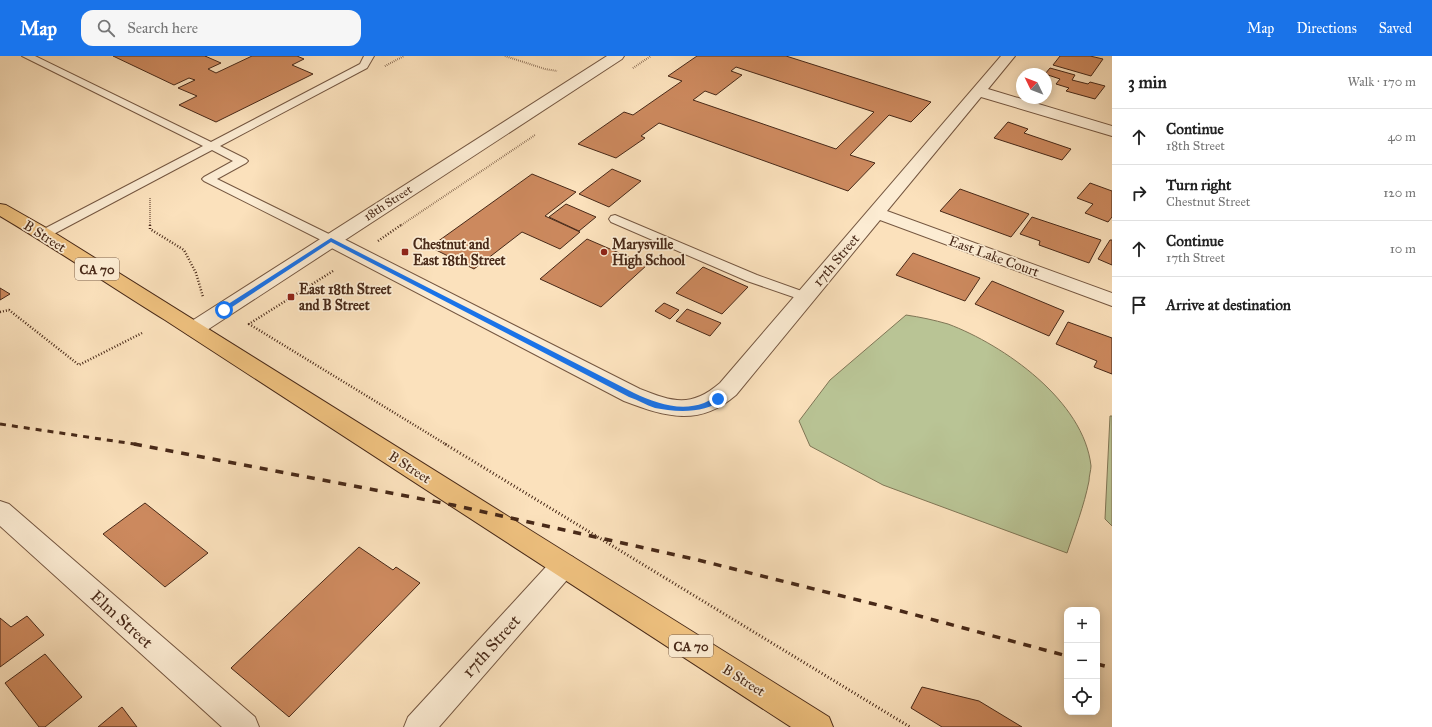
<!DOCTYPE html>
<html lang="en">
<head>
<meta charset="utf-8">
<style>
  body { margin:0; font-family:"IM FELL Great Primer",serif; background:#f6f6f6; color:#222 }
  .controls { position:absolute; right:12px; bottom:12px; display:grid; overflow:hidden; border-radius:8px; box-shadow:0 2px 10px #0003 }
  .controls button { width:36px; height:36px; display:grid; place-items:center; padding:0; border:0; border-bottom:1px solid #e0e0e0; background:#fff; color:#222; font:20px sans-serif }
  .compass { position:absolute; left:1016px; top:12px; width:36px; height:36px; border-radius:50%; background:#fff; box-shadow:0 2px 10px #0003; rotate:313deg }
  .stop { position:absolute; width:12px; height:12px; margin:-9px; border:3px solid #1a73e8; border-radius:50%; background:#fff }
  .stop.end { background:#1a73e8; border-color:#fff; box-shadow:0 1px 4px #0008 }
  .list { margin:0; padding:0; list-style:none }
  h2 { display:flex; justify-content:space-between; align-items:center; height:52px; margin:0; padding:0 16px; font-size:17px }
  h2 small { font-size:13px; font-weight:400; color:#767676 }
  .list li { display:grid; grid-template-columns:26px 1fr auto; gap:12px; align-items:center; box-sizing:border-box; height:56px; padding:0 16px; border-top:1px solid #e0e0e0 }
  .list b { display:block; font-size:15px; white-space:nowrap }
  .list p { margin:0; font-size:13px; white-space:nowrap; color:#767676 }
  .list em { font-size:13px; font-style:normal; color:#767676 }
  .icon { flex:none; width:22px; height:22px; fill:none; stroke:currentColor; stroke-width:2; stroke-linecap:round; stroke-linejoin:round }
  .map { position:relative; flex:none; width:1112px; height:671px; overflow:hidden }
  header { display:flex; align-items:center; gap:24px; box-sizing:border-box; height:56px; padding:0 20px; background:#1a73e8; color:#fff }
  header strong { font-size:19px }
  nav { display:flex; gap:22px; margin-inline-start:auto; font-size:14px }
  .search { width:280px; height:36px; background:#f6f6f6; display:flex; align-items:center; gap:10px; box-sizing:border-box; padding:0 14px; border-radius:12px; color:#767676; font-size:15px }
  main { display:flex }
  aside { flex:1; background:#fff }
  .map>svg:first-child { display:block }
</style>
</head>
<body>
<header>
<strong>Map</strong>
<div class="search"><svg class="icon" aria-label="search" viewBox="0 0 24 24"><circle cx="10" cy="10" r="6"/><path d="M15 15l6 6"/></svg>Search here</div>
<nav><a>Map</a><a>Directions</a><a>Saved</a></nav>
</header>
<main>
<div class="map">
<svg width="1112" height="671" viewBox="0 0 1112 671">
  <rect width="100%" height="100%" fill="#fbe1bc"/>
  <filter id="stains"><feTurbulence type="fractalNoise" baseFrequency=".005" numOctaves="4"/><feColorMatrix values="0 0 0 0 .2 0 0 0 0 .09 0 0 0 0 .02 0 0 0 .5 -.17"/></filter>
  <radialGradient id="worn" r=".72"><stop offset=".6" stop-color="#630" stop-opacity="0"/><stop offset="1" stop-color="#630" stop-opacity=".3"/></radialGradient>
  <!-- green -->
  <path fill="#b9c495" stroke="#807656" d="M906 259C920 261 934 264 948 268 1004 289 1084 345 1091 410 1091 414 1089 420 1089 425 1084 450 1075 473 1067 497L883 429 810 390 799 365 830 324Z
    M1110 360H1112V470L1105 463Z"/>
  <!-- building -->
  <path fill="#cc895e" stroke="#482918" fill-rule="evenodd" d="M113 0H207H205L221 7 208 13 216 17 252 0H297L304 3 292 9 313 18 216 66 179 49 197 40 178 32 195 24 189 22 174 29Z
    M697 0H786L931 46 911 66 889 59 850 99 875 107 848 135 659 67 641 80 645 82 616 102 578 88 624 56 633 59 682 25 668 20ZM736 11 874 56 836 93 693 44 705 35 716 39 742 19 731 15Z
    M1060 0H1090L1103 3 1091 20 1053 9Z
    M1050 12 1075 19 1072 24 1088 28 1090 26 1105 30 1095 43 1066 35 1069 32 1056 28 1060 23 1045 18Z
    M1008 66 1028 73 1024 77 1071 93 1062 104 994 82Z
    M612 113 641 125 609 151 579 138Z
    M532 118 576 136 545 160 580 176 560 193 522 176 474 213 430 191Z
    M1090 127 1112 135V161L1108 166 1085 157 1093 148 1077 142Z
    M960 133 1029 158 1011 181 940 155Z
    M566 148 596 161 579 175 549 161Z
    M1032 161 1101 184 1089 207 1039 189 1040 185 1020 178Z
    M587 183 647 209 601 251 540 223Z
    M1110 184H1112V209L1098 203Z
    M913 197 980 222 965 245 896 219Z
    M703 211 748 231 722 258 676 237Z
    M992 225 1064 255 1049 280 975 248Z
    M0 232 10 238 0 244Z
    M664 247 679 254 670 263 655 255Z
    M687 253 721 267 710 280 676 265Z
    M1068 266 1112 282V318L1094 311 1097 305 1056 288Z
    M145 447 208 497 165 531 103 478Z
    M359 491 393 514 396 511 420 527 289 661 231 612Z
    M27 560 44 579 0 611V562L11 571Z
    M45 598 82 641 45 671H39L5 627Z
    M922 631 979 645 1022 671H942L911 652Z
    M122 651 137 671H98Z"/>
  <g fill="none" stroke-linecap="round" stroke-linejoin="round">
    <!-- service casing -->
    <g stroke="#755741" stroke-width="2">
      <path id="service" d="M22 0H35L211 86 360 8 364 0H374L367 12 220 90 246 103 248 105 246 107 217 123 335 181 337 184 335 187H327L204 125 202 123 204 121 233 105 212 94 48 181H40L38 178 40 175 203 90Z
        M615 159 757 219 810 238 812 241 810 244 805 245 747 225 611 166 609 163 611 160Z"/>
    </g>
    <!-- minor casing -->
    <g stroke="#755741" stroke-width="2">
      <path id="minor" d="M1001 0H1015L988 33 1112 70V80L981 41 887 155 1112 237V250L880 164 736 339C699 371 666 361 624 345L324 188 322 184 324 180 331 178 338 180 640 333C673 346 691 352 720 327Z
        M0 445 9 448 255 661 259 671H222L0 470Z
        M564 498 573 501 577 509 573 517 439 671H404L408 661 555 501Z"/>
    </g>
    <!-- tertiary casing -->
    <g stroke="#755741" stroke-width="2">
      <path id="tertiary" d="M607 0H624L622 3 201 278 194 280 187 278 184 273 187 268Z"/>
    </g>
    <!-- trunk casing -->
    <g stroke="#482918" stroke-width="2">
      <path id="trunk" d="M0 148 6 149 50 174 829 661 833 671H791L165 264C110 230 56 193 0 160Z"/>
    </g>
    <!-- path-far2 -->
    <path stroke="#482918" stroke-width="2" stroke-dasharray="0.5 1.5" stroke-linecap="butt" d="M505 0 545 13 557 15
      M385 10 404 0
      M633 12 651 0
      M150 142V170
      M400 170 535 79"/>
    <!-- path-far1 -->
    <path stroke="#482918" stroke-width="2.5" stroke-dasharray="1 2" stroke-linecap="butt" d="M150 169V173L184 194 196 217 203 241
      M378 185 401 169
      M333 215 249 268 447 389
      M0 256 9 254 79 309 142 277"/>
    <!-- path -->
    <path stroke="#482918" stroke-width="3" stroke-dasharray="1 2.5" stroke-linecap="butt" d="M445 388 910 671"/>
    <!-- service -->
    <use href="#service" fill="#fcecd3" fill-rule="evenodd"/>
    <!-- minor -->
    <use href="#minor" fill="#fcecd3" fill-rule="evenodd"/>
    <!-- tertiary -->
    <use href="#tertiary" fill="#fcecd3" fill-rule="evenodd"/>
    <!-- trunk -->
    <use href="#trunk" fill="#eec07e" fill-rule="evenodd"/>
    <!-- rail-far1 -->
    <path stroke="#482918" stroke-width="3" stroke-dasharray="6 6" stroke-linecap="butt" d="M0 368 141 389"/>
    <!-- rail -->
    <path stroke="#482918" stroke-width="3.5" stroke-dasharray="8 8" stroke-linecap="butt" d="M134 388 453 449 698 504 886 551 1067 600
      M1097 608 1112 612"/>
  </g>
  <!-- route -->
  <path fill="#1a73e8" d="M331 182 634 337C656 347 680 356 704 347 709 345 713 342 718 340L721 343C708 358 674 356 655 352 646 349 638 344 629 341L331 186 226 255H222V252Z"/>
  <!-- markers -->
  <g fill="#8f2418" stroke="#fcecd3" stroke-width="1.5">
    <rect x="401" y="192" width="8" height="8" rx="2"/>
    <circle cx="604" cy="196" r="4"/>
    <rect x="287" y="237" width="8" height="8" rx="2"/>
  </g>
  <g text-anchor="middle" stroke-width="3.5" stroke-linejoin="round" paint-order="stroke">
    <!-- far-street labels -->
    <g font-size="12" fill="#482918" stroke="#fcecd3">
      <text transform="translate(388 147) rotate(-33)" y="4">18th Street</text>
    </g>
    <!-- shield labels -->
    <g fill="#fcecd3" stroke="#7e6450" stroke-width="1">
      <rect x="75" y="202" width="44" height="22" rx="3"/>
      <rect x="669" y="579" width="44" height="22" rx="3"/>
    </g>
    <g font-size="13" font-weight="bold" fill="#482918">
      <text x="97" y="218">CA 70</text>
      <text x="691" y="595">CA 70</text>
    </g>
    <!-- street labels -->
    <g font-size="14" fill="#482918" stroke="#fcecd3">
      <text transform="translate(45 180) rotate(32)" y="5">B Street</text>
      <text transform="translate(994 200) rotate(20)" y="5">East Lake Court</text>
      <text transform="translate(836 204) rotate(-50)" y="5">17th Street</text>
      <text transform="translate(410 411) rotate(33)" y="5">B Street</text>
      <text transform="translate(744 624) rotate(32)" y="5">B Street</text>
    </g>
    <!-- poi labels -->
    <g font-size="14" font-weight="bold" fill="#482918" stroke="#fcecd3" text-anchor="start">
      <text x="413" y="193">Chestnut and<tspan x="413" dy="16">East 18th Street</tspan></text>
      <text x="612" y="193">Marysville<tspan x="612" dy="16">High School</tspan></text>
      <text x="299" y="238">East 18th Street<tspan x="299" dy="16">and B Street</tspan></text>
    </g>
    <!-- near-street labels -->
    <g font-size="17" fill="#482918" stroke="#fcecd3">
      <text transform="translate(122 563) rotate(42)" y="6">Elm Street</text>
      <text transform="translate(491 590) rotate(-48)" y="6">17th Street</text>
    </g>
  </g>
  <rect width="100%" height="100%" filter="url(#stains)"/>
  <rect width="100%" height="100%" fill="url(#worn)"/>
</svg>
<div class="controls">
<button>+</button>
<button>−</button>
<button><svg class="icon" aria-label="locate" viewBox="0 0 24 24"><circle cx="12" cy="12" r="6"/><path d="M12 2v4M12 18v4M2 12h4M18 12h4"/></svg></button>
</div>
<svg class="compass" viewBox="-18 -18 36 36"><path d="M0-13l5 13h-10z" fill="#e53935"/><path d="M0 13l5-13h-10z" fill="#767676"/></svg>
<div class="stop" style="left:224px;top:254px"></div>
<div class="stop end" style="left:718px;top:343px"></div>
</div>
<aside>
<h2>3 min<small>Walk · 170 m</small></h2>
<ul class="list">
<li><svg class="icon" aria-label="ahead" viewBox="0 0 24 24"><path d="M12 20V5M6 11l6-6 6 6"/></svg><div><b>Continue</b><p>18th Street</p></div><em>40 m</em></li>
<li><svg class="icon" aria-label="right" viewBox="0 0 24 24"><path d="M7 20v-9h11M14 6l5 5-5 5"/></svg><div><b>Turn right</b><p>Chestnut Street</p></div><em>120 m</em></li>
<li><svg class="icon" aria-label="ahead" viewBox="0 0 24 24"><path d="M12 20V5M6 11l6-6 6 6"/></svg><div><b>Continue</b><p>17th Street</p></div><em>10 m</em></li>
<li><svg class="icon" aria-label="arrive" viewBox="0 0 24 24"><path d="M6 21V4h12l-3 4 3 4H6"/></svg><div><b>Arrive at destination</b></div></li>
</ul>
</aside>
</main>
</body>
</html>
